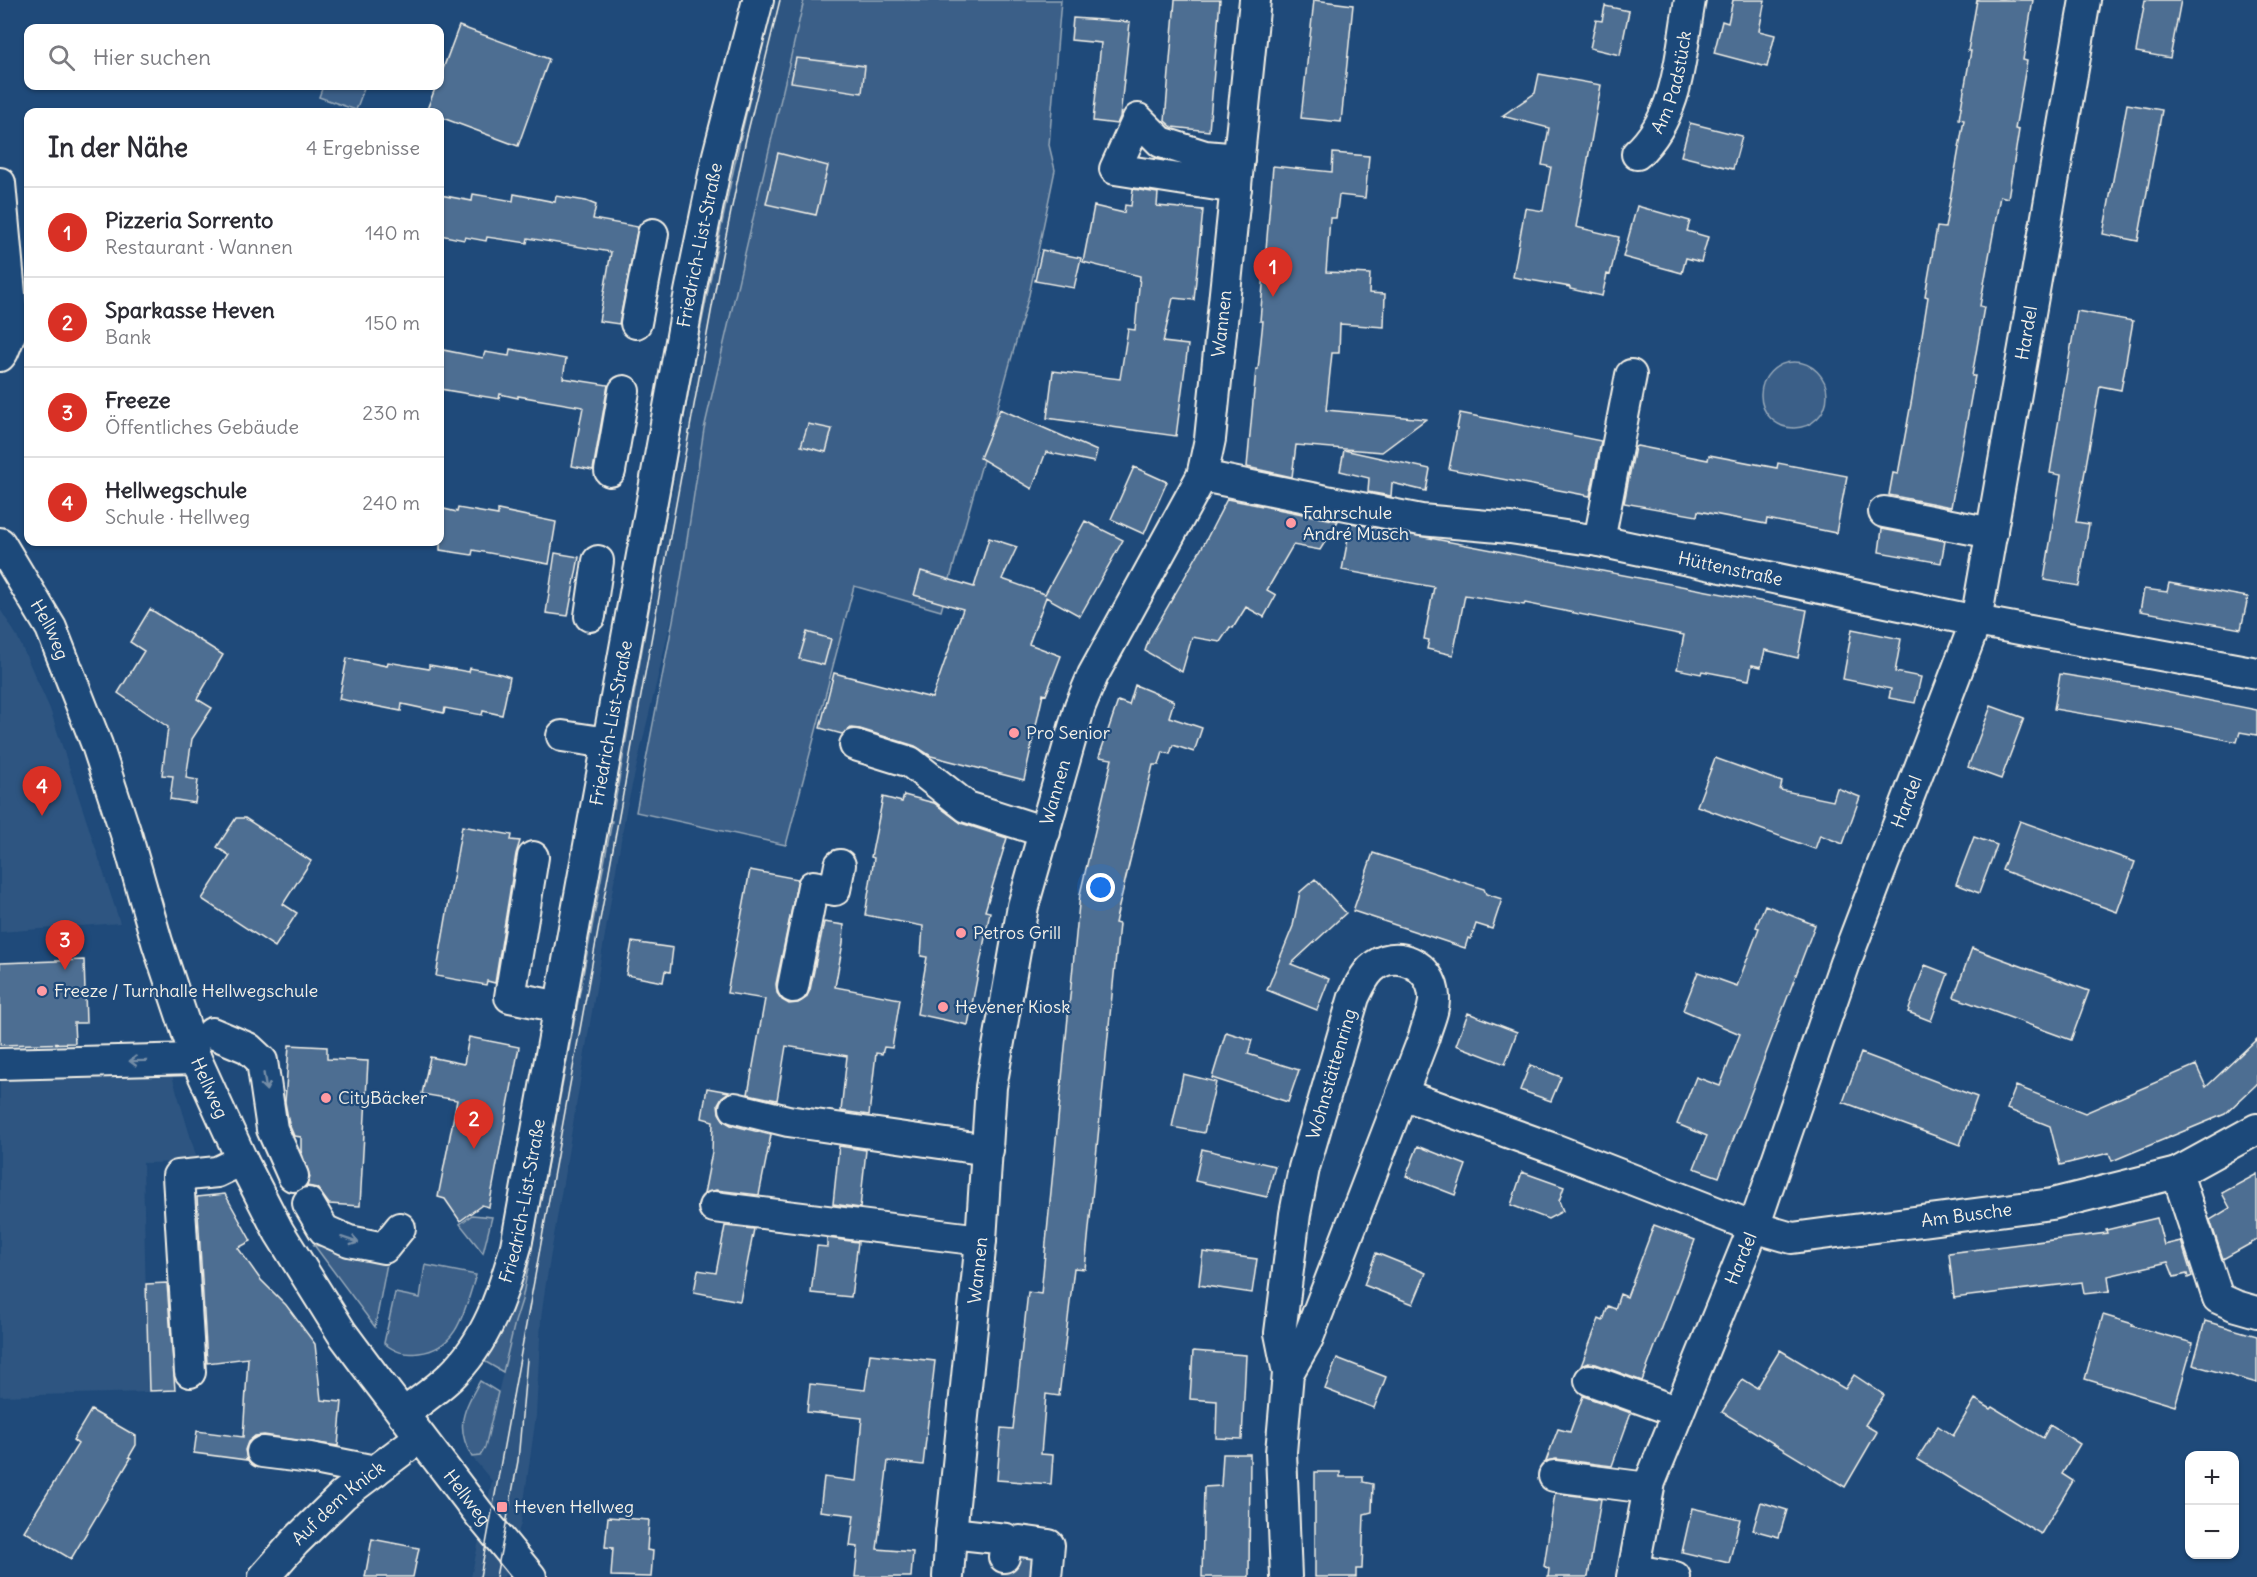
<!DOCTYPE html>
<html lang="de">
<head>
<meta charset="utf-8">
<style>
  body { margin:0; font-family:Delius,sans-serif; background:#f2f2f3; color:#2b2b33 }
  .controls { position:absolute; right:18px; bottom:18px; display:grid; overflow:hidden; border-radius:12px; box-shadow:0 2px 4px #0004 }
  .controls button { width:54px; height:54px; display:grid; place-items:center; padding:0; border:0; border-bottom:2px solid #e1e1e2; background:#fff; color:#2b2b33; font:30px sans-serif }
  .you { position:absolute; left:1101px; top:888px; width:21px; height:21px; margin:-15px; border:4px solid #fff; border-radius:50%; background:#1a73e8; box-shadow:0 0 0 9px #1a73e833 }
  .badge { display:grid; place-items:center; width:39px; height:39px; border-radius:50%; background:#d93025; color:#fff; font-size:20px; font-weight:700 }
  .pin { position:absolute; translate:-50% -50px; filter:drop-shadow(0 2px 3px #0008) }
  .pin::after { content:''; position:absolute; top:32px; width:21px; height:18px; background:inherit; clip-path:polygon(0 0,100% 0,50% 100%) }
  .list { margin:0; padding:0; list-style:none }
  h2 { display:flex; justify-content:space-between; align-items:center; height:78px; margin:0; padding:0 24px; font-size:26px }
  h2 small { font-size:20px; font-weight:400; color:#7c7c81 }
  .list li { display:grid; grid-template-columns:39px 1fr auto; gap:18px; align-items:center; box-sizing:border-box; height:90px; padding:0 24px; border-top:2px solid #e1e1e2 }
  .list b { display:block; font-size:22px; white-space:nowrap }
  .list p { margin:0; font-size:20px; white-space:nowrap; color:#7c7c81 }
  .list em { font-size:20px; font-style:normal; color:#7c7c81 }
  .icon { flex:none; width:33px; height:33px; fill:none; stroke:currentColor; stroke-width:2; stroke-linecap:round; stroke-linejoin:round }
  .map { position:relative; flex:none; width:2257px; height:1577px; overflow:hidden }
  .search { position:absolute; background:#fff; box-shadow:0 2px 4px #0004; left:24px; top:24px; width:420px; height:66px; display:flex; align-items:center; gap:15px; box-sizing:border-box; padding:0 21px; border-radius:12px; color:#7c7c81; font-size:22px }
  .panel { position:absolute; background:#fff; box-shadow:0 2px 4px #0004; left:24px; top:108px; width:420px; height:438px; border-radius:12px }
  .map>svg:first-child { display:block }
</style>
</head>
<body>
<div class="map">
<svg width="2257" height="1577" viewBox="0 0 2257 1577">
  <rect width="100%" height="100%" fill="#1f4a7a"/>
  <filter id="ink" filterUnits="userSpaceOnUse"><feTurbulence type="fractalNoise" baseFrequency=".0167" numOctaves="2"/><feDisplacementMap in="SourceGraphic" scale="12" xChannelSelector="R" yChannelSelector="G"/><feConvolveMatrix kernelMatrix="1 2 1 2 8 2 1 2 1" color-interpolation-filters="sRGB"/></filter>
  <g filter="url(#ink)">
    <!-- built -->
    <path fill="#2d5581" d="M774 0H804L704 429 681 579 626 811 545 1289 541 1319 536 1416 521 1523 504 1577H471L492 1481 472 1457 480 1456 485 1448 515 1322 522 1300 571 1047 724 211 745 112Z
      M0 609 17 636 50 709 120 923 0 932Z
      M170 1069 198 1162 143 1163 148 1392 0 1396V1074Z"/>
    <!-- green -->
    <path fill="#3a5f88" stroke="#97a8b8" stroke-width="1.5" d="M769 0H774C705 266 663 538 614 808L611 807C660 537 704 266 769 0Z
      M804 0H1061L1049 145 1055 170 1029 295 941 611 854 586 786 845 636 812 681 579 704 429Z
      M323 86H365L356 110 319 97Z
      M1761 395a33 33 0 1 1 66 0a33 33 0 1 1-66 0Z
      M609 821H612L522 1300 515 1322 503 1372 484 1361C500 1332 515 1304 524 1272Z
      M472 1215 492 1217 483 1253 460 1224Z
      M314 1245 388 1258 375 1327Z
      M425 1265 476 1275C465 1308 459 1349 419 1353 404 1355 395 1352 384 1343L395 1293 420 1298Z
      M480 1381 498 1392 485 1448 480 1456 472 1457C454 1426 464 1409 480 1381Z"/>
    <!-- building -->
    <path fill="#4d6e92" stroke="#f4f1e8" stroke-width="1.5" d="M1175 0H1220L1209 131 1172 127 1165 121Z
      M1314 0 1353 5 1341 122 1301 118Z
      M1733 0H1765L1759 31 1775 35 1767 67 1714 53 1722 21 1728 23Z
      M1977 0H2033L2023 60 2027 61 2015 129 2019 130 2008 198 2000 196 1980 306 1984 307 1972 376H1975L1951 507 1889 495 1893 473 1898 474 1912 398 1928 297 1925 296 1937 227 1945 228 1964 120 1959 119 1971 51H1968Z
      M2145 0H2181L2170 58 2136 52Z
      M1605 6 1629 11 1620 55 1590 48 1596 20 1602 21Z
      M1073 18 1130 22 1120 117 1117 124 1093 121 1101 43 1071 40Z
      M459 26 549 59 518 146 440 117V112H426L436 86H440V77Z
      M796 58 865 66 862 93 791 82Z
      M1539 74 1601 85 1576 227 1619 237 1610 275 1607 274 1602 296 1570 289V287L1513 277 1525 208 1543 211 1551 167 1542 165 1549 128 1502 116 1535 93Z
      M2127 104 2162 110 2138 241 2103 234Z
      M1690 123 1742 136 1733 169 1681 156Z
      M778 153 828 166 816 215 766 204Z
      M1333 153 1369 156 1365 198 1339 195 1336 218H1330L1326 272 1370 274 1369 293 1385 294 1384 327 1340 324 1339 353H1332L1326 410 1426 419 1382 452 1296 445 1292 477 1247 467 1256 369H1258L1263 321H1260L1273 166 1332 172Z
      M1133 189 1158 193 1157 206 1203 210 1194 300 1173 298 1163 342 1188 345 1176 436 1047 418 1053 371 1120 379 1128 329 1135 330 1140 276 1083 262 1094 206 1124 213 1125 205 1131 206Z
      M473 194 513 201 514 194 555 202 556 196 586 201 596 205 593 219 638 227 619 324 599 321 611 252 528 238 527 243 487 237 486 241 465 237 464 240 440 235V195L472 201Z
      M1637 206 1690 221 1687 231 1708 237 1701 262 1686 258 1682 273 1623 257Z
      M1042 250 1081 258 1074 288 1035 281Z
      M2077 311 2133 321 2121 390 2100 386 2076 522 2089 524 2079 586 2044 580 2061 475 2050 473Z
      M510 349 566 359 563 378 608 385 593 470 572 466 583 407 518 396V398L500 394 499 399 440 389V369L443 350 483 358 485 352 509 356Z
      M1000 409 1097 451 1094 462 1046 452 1032 489 980 458Z
      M1460 413 1601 441 1590 496 1449 469Z
      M808 424 832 429 826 452 801 446Z
      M1637 446 1708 460 1709 455 1777 468 1778 463 1847 476 1836 533 1767 519 1766 524 1698 511 1697 516 1624 503 1635 447Z
      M1344 450 1430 469 1426 491 1392 483 1391 496 1368 492 1369 478 1340 471Z
      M1134 467 1167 482 1144 534 1111 519Z
      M1227 499 1338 521 1320 550 1293 545 1267 590 1276 595 1264 617 1246 607 1233 628 1230 627 1220 642 1192 637 1182 672 1145 651 1149 639 1205 542Z
      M440 508 457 512 458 508 498 515V510L556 522 549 564 473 550 472 555 440 550Z
      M1085 521 1123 540 1080 616 1046 597 1029 644 1061 656 1046 695 1043 694 1024 780 931 756 915 746 860 729 851 728 842 734 820 728 834 673 932 698 963 609 914 595 921 571 974 587 989 538 1017 547 1002 579 1045 594Z
      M1351 523 1807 610 1798 658 1765 650 1761 667 1752 665 1749 680 1702 671 1701 674 1677 669 1684 635 1525 603 1524 605 1465 595 1453 655 1427 649 1429 640 1424 639 1434 587 1342 570Z
      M1882 529 1945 541 1941 563 1879 552Z
      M555 553 579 557 568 616 546 613Z
      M2169 583 2248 597 2241 629 2140 611 2144 589 2167 592Z
      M150 609 223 655 197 699 212 708 192 739 186 778 198 780 195 803 170 799 173 776 162 775 168 727 118 693 144 651 130 642Z
      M1852 629 1901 639 1895 672 1921 677 1915 703 1889 698 1891 689 1843 679Z
      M807 632 831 639 824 665 799 659Z
      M347 658 387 666 388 662 429 669V665L469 672 470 668 501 674 510 677 502 715 483 711 482 715 445 708 444 713 402 704 401 711 339 699Z
      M2060 674 2140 687 2257 710V735L2240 732 2237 742 2174 729 2054 709Z
      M1135 685 1174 701 1169 717 1202 728 1194 752 1173 745 1170 754 1163 752 1159 765H1153L1115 923 1119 924 1085 1269 1074 1268 1059 1396 1046 1394 1041 1454 1053 1455 1051 1484 997 1480 1001 1428 1013 1429 1028 1292 1041 1294 1080 894 1112 759 1099 757 1118 701 1129 705Z
      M1991 706 2024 718 2001 779 1968 767Z
      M1715 758 1782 782 1780 790 1833 801 1837 788 1860 797 1843 844 1820 835 1815 849 1697 806Z
      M904 795 934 803 961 823 1007 838 985 911 990 912 968 1025 917 1014 927 957 921 956 923 926 865 915 874 858 871 857 883 797 902 802Z
      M236 818H245L311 861 283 904 297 913 275 947 202 899 230 856 217 847Z
      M2020 821 2135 862 2117 912 2002 870Z
      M462 826 512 835 511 840 520 841 516 854 495 983 487 981 486 985 436 976Z
      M1974 837 1997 845 1979 893 1956 884Z
      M1373 853 1484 889 1486 894 1502 899 1492 929 1476 924 1471 939 1468 938 1465 948 1353 911Z
      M750 870 798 879 776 984 777 993 782 1000 789 1004 798 1003 806 998 810 990 824 922 844 925 843 943 835 987 900 999 892 1048 884 1047 882 1054 876 1053 869 1115 841 1111 847 1056 786 1046 777 1100 748 1094 765 999 727 993Z
      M1315 879 1346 913 1291 964 1329 979 1317 1010 1267 990 1293 926 1300 892Z
      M1765 905 1815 925 1719 1177 1694 1168 1707 1136 1677 1124 1696 1077 1720 1086 1740 1034 1683 1010 1698 972 1737 986 1759 928 1756 927Z
      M632 942 673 948 670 972 665 971 663 982 626 975Z
      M1972 948 2089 991 2071 1040 1954 997Z
      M84 960 86 1023H74L75 1043 0 1045V963Z
      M1925 965 1948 974 1931 1021 1908 1012Z
      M1468 1013 1517 1032 1505 1064 1456 1045Z
      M1226 1032 1252 1040 1248 1054 1299 1070 1288 1102 1212 1078Z
      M469 1037 519 1047 489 1207 482 1205 460 1221 445 1199 438 1197 457 1100 422 1094 430 1057 464 1064Z
      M2257 1039V1084L2225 1114 2112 1161 2109 1153 2060 1165 2050 1126 2007 1109 2016 1086 2085 1113 2196 1065 2206 1087Z
      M289 1045 327 1047V1059L368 1061 360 1206 329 1204 317 1188 307 1186 310 1177 301 1151V1137L294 1136 289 1124 285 1102Z
      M1861 1053 1977 1097 1960 1145 1843 1102Z
      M1530 1065 1561 1077 1551 1101 1520 1090Z
      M1183 1074 1216 1082 1204 1133 1172 1127Z
      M707 1088 729 1092 722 1097 718 1104 719 1113 724 1121 731 1125 771 1135 759 1195 716 1190 704 1194 712 1152 713 1121 702 1118Z
      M839 1146 866 1150 860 1208 833 1204Z
      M1418 1146 1466 1165 1455 1195 1406 1176Z
      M1202 1149 1275 1166 1267 1197 1195 1181Z
      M1522 1172 1564 1187 1559 1201 1563 1211 1548 1219 1511 1205Z
      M2257 1174V1240L2223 1259 2210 1220 2230 1208 2222 1193Z
      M225 1194 251 1241 238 1248 260 1279 286 1305 315 1344 321 1400 342 1402 338 1446 264 1435 255 1436 248 1442 245 1450 247 1460 194 1453 197 1431 243 1437 248 1358 207 1363 197 1197Z
      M2157 1218 2164 1245 2181 1241 2192 1276 2188 1278 2187 1274 2174 1277 2168 1262 2108 1276 2110 1291 2084 1294 2082 1282 1954 1298 1949 1253 2107 1233 2106 1230Z
      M1654 1225 1695 1240 1642 1381 1596 1364 1588 1363 1581 1366 1599 1319 1603 1321 1608 1306 1615 1309 1620 1294 1627 1297Z
      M725 1226 754 1229 740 1301 694 1292 698 1270 716 1273Z
      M827 1238 858 1242 851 1297 811 1293 817 1246 827 1247Z
      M1203 1252 1257 1259 1252 1293 1199 1285Z
      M1376 1253 1426 1273 1413 1304 1364 1285Z
      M167 1283 175 1390 149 1391 146 1284Z
      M2103 1315 2133 1324 2132 1326 2193 1343 2175 1406 2085 1379Z
      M2205 1321 2257 1336V1383L2193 1365Z
      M1780 1350 1845 1389 1854 1375 1884 1395 1865 1425 1877 1432 1845 1487 1722 1412 1743 1379 1757 1388Z
      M1193 1351 1246 1355 1242 1439 1216 1438 1217 1401 1190 1399Z
      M870 1354 935 1361 923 1465 888 1461 877 1549 913 1552 911 1577H855L858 1547 850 1546 854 1515 820 1511 824 1477 856 1481 862 1418 807 1412 810 1384 865 1390Z
      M1337 1358 1386 1377 1374 1408 1325 1389Z
      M1583 1396 1631 1413 1612 1466 1556 1459 1546 1461 1558 1429 1570 1432Z
      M1975 1399 1991 1409 1993 1407 2043 1438 2050 1425 2080 1444 2062 1474 2073 1481 2041 1534 1917 1459 1938 1426 1953 1436Z
      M91 1410 136 1436V1445L129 1457 131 1458 71 1559 24 1531 78 1444 73 1440Z
      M1223 1454H1250L1249 1577H1202L1204 1487 1221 1486Z
      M1315 1472H1340V1477H1363V1482L1373 1484 1372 1512 1364 1514 1362 1569H1356V1577H1315Z
      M1555 1493 1601 1499 1588 1577H1548L1549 1569 1544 1566Z
      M1761 1502 1787 1510 1779 1537 1753 1530Z
      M1692 1508 1740 1519 1729 1563 1682 1552Z
      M608 1517 649 1520 647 1550 653 1551 651 1577 611 1576 613 1548 605 1547Z
      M372 1539 419 1548 413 1577H365Z"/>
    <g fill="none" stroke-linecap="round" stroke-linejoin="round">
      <!-- minor-tunnel -->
      <path stroke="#3f638a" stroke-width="30" stroke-dasharray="30 15" stroke-linecap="butt" d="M1015 1577 1018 1558"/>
      <!-- minor casing -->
      <g stroke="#f4f1e8" stroke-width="34">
        <g id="minor">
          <path id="s1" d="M1637 154C1680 114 1680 55 1690 0"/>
          <path d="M0 183 13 327 3 352 0 356"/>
          <path d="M1236 188 1115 169 1138 119 1161 142 1205 156 1239 159"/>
          <path d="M636 323 653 234"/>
          <path d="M610 471 624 391"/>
          <path id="s2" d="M1202 476 1421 520 1510 528 1599 541 1976 621 2257 673"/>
          <path d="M1884 512 1992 533"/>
          <path d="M1599 541 1631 375"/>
          <path id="s3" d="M0 543 51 628 97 745 127 837 157 942 196 1059 242 1160 279 1232 342 1333 374 1376 480 1515 531 1577"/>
          <path d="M590 616 598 561"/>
          <path d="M562 736 608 743"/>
          <path d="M855 745 910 762 967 807 1045 832"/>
          <path d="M533 857 510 997 560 1007"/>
          <path d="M793 987 813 886 835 890 840 865"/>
          <path d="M212 1033 248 1048 262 1061 272 1129 293 1176"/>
          <path d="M0 1064 196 1059"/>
          <path id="s4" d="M1402 1094 1554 1149 1754 1227 1792 1238 2052 1204 2177 1173 2257 1129"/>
          <path d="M735 1108 788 1121 988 1150"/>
          <path d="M2177 1173 2218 1298 2236 1306 2257 1312"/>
          <path d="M308 1203 324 1230 349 1241 384 1248 400 1228"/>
          <path d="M714 1207 981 1240"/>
          <path d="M190 1372 178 1176 217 1172 242 1160"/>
          <path d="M1590 1380 1678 1412"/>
          <path id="s5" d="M403 1414C419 1402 436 1390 450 1377 487 1342 503 1293 516 1246L690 292 718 155 758 0"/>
          <path d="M262 1452 310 1458 375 1471"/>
          <path d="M1554 1476 1648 1488"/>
          <path d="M951 1533 1006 1539 1004 1557"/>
          <path d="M1020 1541 1049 1545 1046 1577"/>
          <path d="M1634 1570 1675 1577"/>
          <path id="s6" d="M264 1577 295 1542 343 1495 420 1437"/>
          <path id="s7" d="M948 1577 951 1533 981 1240 991 1087 1023 906 1080 706 1093 675 1202 476 1210 439 1255 0"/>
          <path id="s8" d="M1286 1577 1281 1452 1288 1373 1280 1333 1295 1214 1304 1168 1354 997C1359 987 1363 977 1371 969 1395 946 1433 965 1434 997 1435 1009 1427 1025 1424 1037L1308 1338 1288 1373"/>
          <path id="s9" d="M1632 1577 1650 1482 1754 1227 1845 963 1976 621 2085 0"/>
        </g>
      </g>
      <!-- minor -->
      <use href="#minor" stroke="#1f4a7a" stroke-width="30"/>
      <!-- tram -->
      <path stroke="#f4f1e8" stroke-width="1.5" d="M480 1577 718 274 746 139 780 0
        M496 1577 518 1461 527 1359"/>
    </g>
    <!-- one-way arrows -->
    <defs><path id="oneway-shaft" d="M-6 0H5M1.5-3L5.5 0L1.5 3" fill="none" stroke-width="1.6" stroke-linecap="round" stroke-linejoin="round" transform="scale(1.5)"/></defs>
    <g stroke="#748da6">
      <use href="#oneway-shaft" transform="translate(138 1061) rotate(179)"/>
      <use href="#oneway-shaft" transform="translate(265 1082) rotate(81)"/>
      <use href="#oneway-shaft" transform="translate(350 1240) rotate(18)"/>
    </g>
  </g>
  <!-- markers -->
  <g fill="#ff9aa2" stroke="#1f4a7a" stroke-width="2">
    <circle cx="1291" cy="523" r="6"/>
    <circle cx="1014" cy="733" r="6"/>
    <circle cx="961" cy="933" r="6"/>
    <circle cx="42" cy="991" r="6"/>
    <circle cx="943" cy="1007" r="6"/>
    <circle cx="326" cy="1098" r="6"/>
    <rect x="496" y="1501" width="12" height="12" rx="3"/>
  </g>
  <g text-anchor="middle" stroke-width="4.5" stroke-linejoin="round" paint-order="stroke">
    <!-- street labels -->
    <g font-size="18" fill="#f4f1e8" stroke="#1f4a7a">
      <text dy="6" stroke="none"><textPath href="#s1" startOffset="82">Am Padstück</textPath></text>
      <text dy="6" stroke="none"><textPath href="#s5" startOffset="1226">Friedrich-List-Straße</textPath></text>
      <text dy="6" stroke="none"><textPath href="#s7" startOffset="1298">Wannen</textPath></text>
      <text dy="6" stroke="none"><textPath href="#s9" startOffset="1310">Hardel</textPath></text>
      <text dy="6" stroke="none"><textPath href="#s2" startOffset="537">Hüttenstraße</textPath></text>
      <text dy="6" stroke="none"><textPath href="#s3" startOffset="100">Hellweg</textPath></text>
      <text dy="6" stroke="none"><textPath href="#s5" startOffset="740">Friedrich-List-Straße</textPath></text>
      <text dy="6" stroke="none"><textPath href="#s7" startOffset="794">Wannen</textPath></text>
      <text dy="6" stroke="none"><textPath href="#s9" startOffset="824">Hardel</textPath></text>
      <text dy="6" stroke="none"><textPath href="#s8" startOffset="510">Wohnstättenring</textPath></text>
      <text dy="6" stroke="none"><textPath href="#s3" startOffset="586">Hellweg</textPath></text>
      <text dy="6" stroke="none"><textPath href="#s5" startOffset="254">Friedrich-List-Straße</textPath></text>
      <text dy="6" stroke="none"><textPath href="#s4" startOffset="592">Am Busche</textPath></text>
      <text dy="6" stroke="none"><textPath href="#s9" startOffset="338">Hardel</textPath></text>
      <text dy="6" stroke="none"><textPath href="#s7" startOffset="308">Wannen</textPath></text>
      <text dy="6" stroke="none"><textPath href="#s3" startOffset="1072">Hellweg</textPath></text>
      <text dy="6" stroke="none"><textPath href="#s6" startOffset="105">Auf dem Knick</textPath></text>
    </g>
    <!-- poi labels -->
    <g font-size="18" fill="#f4f1e8" stroke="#1f4a7a" text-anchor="start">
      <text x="1303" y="519">Fahrschule<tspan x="1303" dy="21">André Musch</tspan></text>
      <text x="1026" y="739">Pro Senior</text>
      <text x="973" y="939">Petros Grill</text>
      <text x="54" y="997">Freeze / Turnhalle Hellwegschule</text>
      <text x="955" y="1013">Hevener Kiosk</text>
      <text x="338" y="1104">CityBäcker</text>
      <text x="514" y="1513">Heven Hellweg</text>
    </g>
  </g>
</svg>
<div class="controls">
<button>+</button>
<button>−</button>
</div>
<div class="you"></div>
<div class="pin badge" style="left:1273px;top:297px">1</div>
<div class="pin badge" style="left:474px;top:1149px">2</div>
<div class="pin badge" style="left:65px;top:970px">3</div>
<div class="pin badge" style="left:42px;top:816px">4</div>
<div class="search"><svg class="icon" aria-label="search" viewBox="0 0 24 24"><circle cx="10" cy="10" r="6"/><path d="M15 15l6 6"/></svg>Hier suchen</div>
<section class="panel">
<h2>In der Nähe<small>4 Ergebnisse</small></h2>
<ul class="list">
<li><span class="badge">1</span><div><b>Pizzeria Sorrento</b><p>Restaurant · Wannen</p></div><em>140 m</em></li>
<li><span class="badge">2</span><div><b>Sparkasse Heven</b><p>Bank</p></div><em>150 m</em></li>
<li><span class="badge">3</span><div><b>Freeze</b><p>Öffentliches Gebäude</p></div><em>230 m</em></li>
<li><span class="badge">4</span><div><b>Hellwegschule</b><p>Schule · Hellweg</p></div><em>240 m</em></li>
</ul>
</section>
</div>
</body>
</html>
